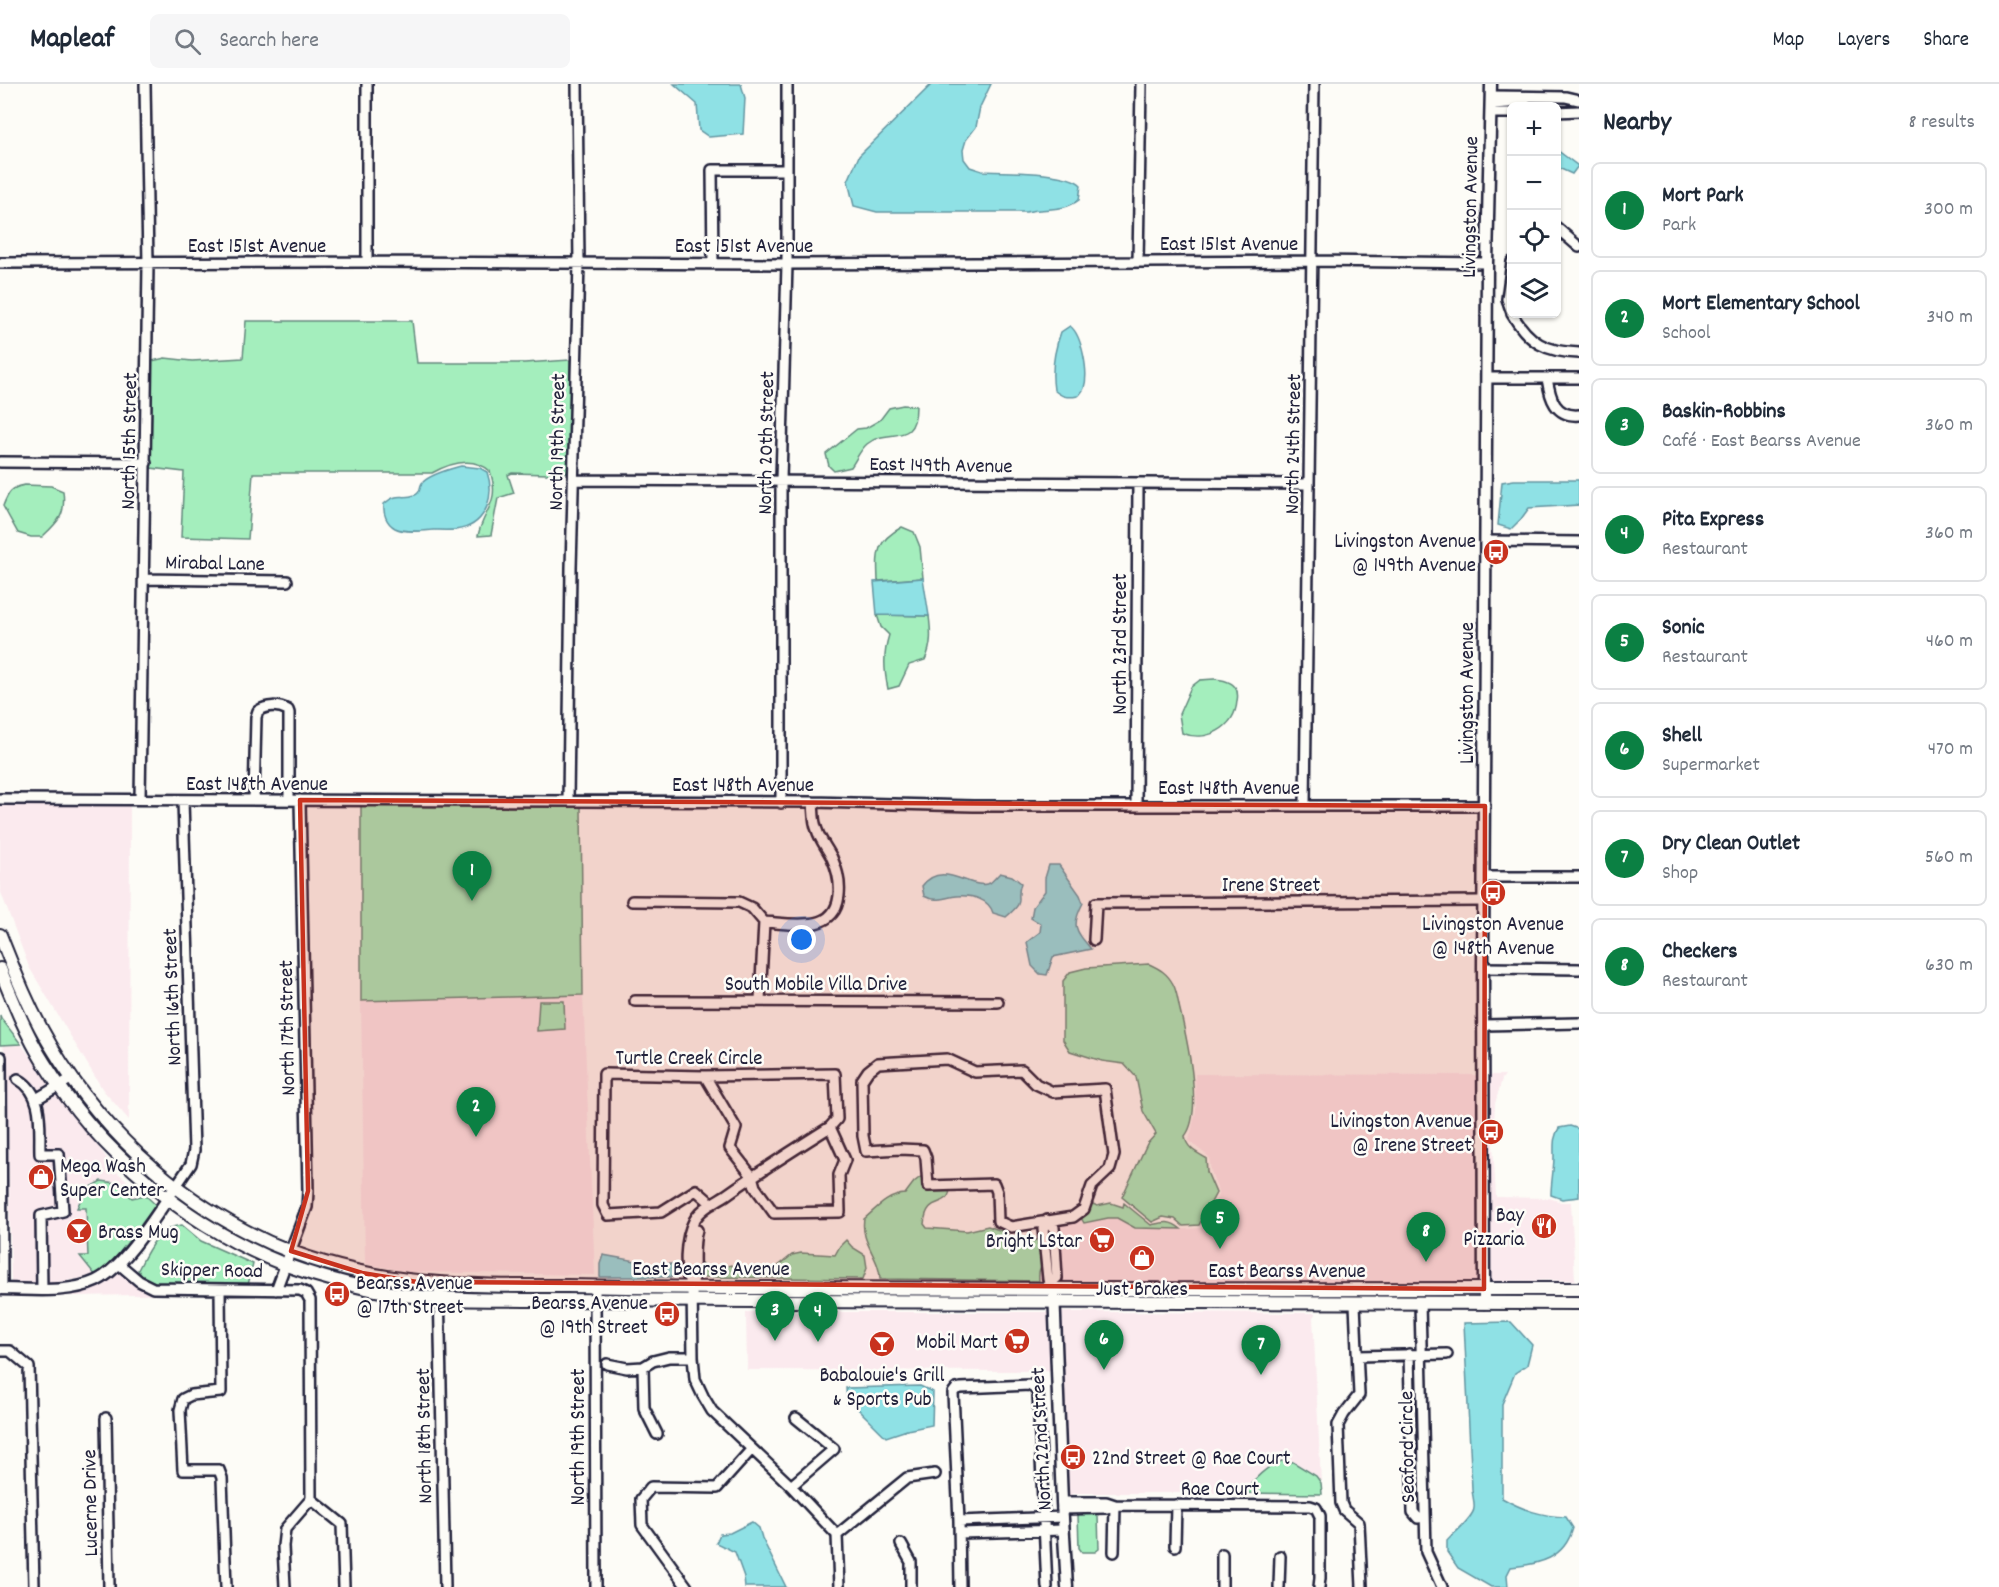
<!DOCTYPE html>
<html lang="en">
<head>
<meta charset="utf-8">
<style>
  body { margin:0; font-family:Dekko,sans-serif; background:#f6f6f7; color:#1f2937 }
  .controls { position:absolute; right:18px; top:18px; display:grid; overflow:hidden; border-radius:9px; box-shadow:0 2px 4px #0004 }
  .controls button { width:54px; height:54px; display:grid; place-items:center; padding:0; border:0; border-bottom:2px solid #e0e1e3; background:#fff; color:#1f2937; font:30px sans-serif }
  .you { position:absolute; left:802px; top:856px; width:21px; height:21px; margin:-15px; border:4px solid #fff; border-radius:50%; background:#1a73e8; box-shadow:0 0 0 9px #1a73e833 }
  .badge { display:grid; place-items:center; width:39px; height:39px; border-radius:50%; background:#0b8043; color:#fff; font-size:20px; font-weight:700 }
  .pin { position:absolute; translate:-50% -50px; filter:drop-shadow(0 2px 3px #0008) }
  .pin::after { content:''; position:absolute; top:32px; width:21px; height:18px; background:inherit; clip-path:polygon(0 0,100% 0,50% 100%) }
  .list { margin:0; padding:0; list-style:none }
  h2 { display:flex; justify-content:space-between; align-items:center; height:78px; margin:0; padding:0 24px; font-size:26px }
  h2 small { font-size:20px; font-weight:400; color:#747a83 }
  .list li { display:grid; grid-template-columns:39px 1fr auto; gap:18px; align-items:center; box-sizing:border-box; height:96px; margin:0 12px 12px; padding:0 12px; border:2px solid #e0e1e3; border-radius:9px }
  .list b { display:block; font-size:22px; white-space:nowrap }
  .list p { margin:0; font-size:20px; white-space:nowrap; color:#747a83 }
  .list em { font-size:20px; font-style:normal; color:#747a83 }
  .icon { flex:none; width:33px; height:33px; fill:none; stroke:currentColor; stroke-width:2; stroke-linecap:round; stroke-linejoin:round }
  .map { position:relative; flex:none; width:1579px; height:1503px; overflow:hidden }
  header { display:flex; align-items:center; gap:36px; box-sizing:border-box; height:84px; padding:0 30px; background:#fff; border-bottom:2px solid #e0e1e3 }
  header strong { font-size:28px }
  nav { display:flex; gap:33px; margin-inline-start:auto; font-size:21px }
  .search { width:420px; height:54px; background:#f6f6f7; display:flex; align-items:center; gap:15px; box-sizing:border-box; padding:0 21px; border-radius:9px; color:#747a83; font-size:22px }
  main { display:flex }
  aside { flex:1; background:#fff }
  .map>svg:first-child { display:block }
</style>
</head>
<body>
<header>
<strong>Mapleaf</strong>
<div class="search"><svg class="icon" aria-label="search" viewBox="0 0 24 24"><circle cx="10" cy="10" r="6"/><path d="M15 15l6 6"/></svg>Search here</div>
<nav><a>Map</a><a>Layers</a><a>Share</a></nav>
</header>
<main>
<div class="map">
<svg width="1579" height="1503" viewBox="0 0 1579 1503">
  <rect width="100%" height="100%" fill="#fdfcf7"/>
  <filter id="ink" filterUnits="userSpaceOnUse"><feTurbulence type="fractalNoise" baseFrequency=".0167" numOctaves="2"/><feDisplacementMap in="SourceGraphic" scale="12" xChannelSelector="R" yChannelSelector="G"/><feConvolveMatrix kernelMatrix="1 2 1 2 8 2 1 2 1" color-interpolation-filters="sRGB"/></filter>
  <g filter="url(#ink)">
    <!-- built -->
    <path fill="#fbeaee" d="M56 720H130L129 1036 103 1006 29 883 0 806V721Z
      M583 911 595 1191 410 1188 365 1180 361 917Z
      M21 960 52 1001 39 1009 30 997 17 990 13 997 24 1003 34 1016 36 1071 40 1075H55L59 1123 40 1128 38 1200H11L7 972 2 961Z
      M1195 990 1480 991V1197L1167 1198 1039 1197 1038 1186 1041 1181 1046 1178 1044 1161 1037 1156 1040 1140 1080 1132 1084 1139 1108 1134H1117L1135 1144 1183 1145 1201 1144 1219 1110 1211 1087 1209 1073 1189 1057 1196 1027Z
      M1488 991H1505L1502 995 1495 1020 1493 1060 1496 1113 1549 1114 1561 1118H1571L1575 1196 1488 1197Z
      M57 1008 118 1089 145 1111 132 1114 116 1099 85 1106 80 1114 86 1123 88 1172H81L96 1192 45 1200V1136L64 1131 63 1070 43 1066 41 1017Z
      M119 1186 136 1200 151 1208 200 1210 11 1213V1209H45Z
      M746 1228H1050L1053 1287 747 1286Z
      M1058 1228 1316 1229 1313 1233 1321 1399 1308 1388 1273 1379 1248 1404 1245 1409H1075L1073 1410 1072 1416 1066 1417Z"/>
    <!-- green -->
    <path fill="#a4eebd" stroke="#63887c" stroke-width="1.5" d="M246 237H412L417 279H524L570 276 569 388 548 390 512 389 508 391 514 409 498 414 491 451 478 452C483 426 501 419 490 387 473 372 450 379 432 389H253L248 455 181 453 184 388 151 384 152 277 165 274 192 277 243 274Z
      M903 321 916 322C916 365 888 342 867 360 860 366 856 376 851 383L834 387 829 382 826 370 857 345 866 344 880 336 889 324Z
      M25 401 51 402 63 407C66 431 59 437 42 453H31L18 449 3 422C8 409 11 403 25 401Z
      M902 443 914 448 920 463 923 494 878 497C877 469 875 458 902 443Z
      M877 531 929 532C931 548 932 561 925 576L909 581 899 602 888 605C884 586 883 570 889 551L881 543Z
      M1214 595C1222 596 1231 597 1235 603 1238 607 1238 612 1237 617 1235 644 1206 659 1182 649L1179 630 1191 603 1200 596Z
      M361 721 581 723 583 911 361 917Z
      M1149 880C1160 885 1167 889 1173 900 1177 907 1178 918 1180 926 1187 955 1204 1028 1185 1052 1186 1064 1197 1069 1206 1074L1207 1088 1216 1109 1199 1141 1183 1142 1175 1135 1163 1133 1152 1138 1122 1113 1147 1060 1156 1050 1143 1027 1136 993 1124 980 1102 977 1070 967 1063 956V897L1070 888 1086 884Z
      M539 917H564L565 945 537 947Z
      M0 931 1 934 21 960 0 961Z
      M922 1092C933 1094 942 1098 950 1106 947 1126 927 1109 924 1140L927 1144 967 1147 988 1142 1002 1147 1009 1152 1008 1158 1015 1163 1022 1159 1037 1156 1051 1168 1050 1174C1041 1184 1038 1181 1039 1197L880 1195C880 1173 860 1159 864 1135 876 1125 887 1111 905 1110L914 1098Z
      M101 1097 116 1099 132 1114 145 1111 156 1121 114 1176 96 1192 80 1172H88L86 1124H77L85 1106Z
      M1089 1118 1097 1122 1111 1119 1123 1123 1124 1119 1151 1141C1164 1138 1170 1136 1181 1145L1135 1144 1117 1134H1108L1084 1139 1080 1132Z
      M182 1141 201 1157 253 1180 248 1201 160 1200 143 1194 138 1186C148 1166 158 1143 182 1141Z
      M846 1156 852 1163 865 1171 867 1184 863 1195 701 1193 702 1180 713 1186 731 1181 735 1184 746 1186 777 1183 792 1171 801 1169 835 1171 840 1162Z
      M1282 1377 1293 1378 1316 1392 1321 1399 1322 1410 1245 1409C1252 1396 1268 1381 1282 1377Z
      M1094 1428 1098 1432 1099 1465 1095 1468H1082L1079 1464 1078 1431 1080 1429Z"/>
    <!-- water -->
    <path fill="#8fe1e5" stroke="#6395a1" stroke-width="1.5" d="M674 0H741L745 14 743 50 709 53 699 46 697 20Z
      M932 0H991L980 23 976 43 966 56 963 66 964 75 970 83 982 87C1003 88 1068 87 1081 101L1079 116C1062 129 1045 123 1026 128H877L854 122 848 97 859 72Z
      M1557 66 1578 82 1572 90 1561 85 1557 86Z
      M1070 242C1082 251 1089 289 1084 304 1084 305 1079 312 1078 312 1067 314 1062 313 1054 306 1051 286 1054 267 1061 248Z
      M461 382 480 384 487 388C495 411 487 439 461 445 452 447 442 446 433 446 422 447 405 449 395 444 386 439 383 429 384 420 399 407 401 416 415 411 421 409 419 404 422 399 430 390 450 385 461 382Z
      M1514 396H1579V421L1529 424 1521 435 1511 445 1498 441 1502 398Z
      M923 494 929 532 877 531 874 498Z
      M1049 781H1059L1080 811 1083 819C1071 842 1075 846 1091 865L1053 873 1047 891 1040 890 1032 882 1027 858 1040 848 1041 840 1031 834 1033 823 1045 807V794Z
      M1000 789 1012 792 1021 799C1014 819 1028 814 1006 833L993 829C989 815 972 811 957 812 945 813 936 819 924 812L922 802C943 774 972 808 990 799 993 797 997 792 1000 789Z
      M1570 1042 1579 1045V1113L1562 1115 1551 1111C1551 1098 1554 1085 1554 1072 1554 1060 1553 1054 1559 1044Z
      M603 1171 636 1177 643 1183 657 1184 669 1180H680L677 1193H600V1180Z
      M1511 1238 1532 1261 1527 1281 1515 1289 1502 1320V1414C1523 1426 1541 1432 1566 1433L1573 1444C1564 1475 1540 1480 1511 1483L1507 1491 1508 1503H1491L1458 1484 1447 1468V1457C1454 1449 1474 1433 1474 1424 1475 1418 1472 1411 1472 1405L1464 1239Z
      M920 1302 933 1308 932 1341 907 1346 886 1353 853 1320H847L846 1304Z
      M752 1438 759 1444 762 1454 786 1503H745L744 1493 735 1468 716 1459 720 1450 730 1449Z"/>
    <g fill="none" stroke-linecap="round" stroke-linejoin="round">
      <!-- minor casing -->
      <g stroke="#22223b" stroke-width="14">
        <path id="minor" d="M367 0V178
          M1491 12 1566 13 1579 16
          M1491 20 1525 18
          M1556 28 1579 27
          M1491 29H1512
          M1556 143 1579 163
          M1138 178 1141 0
          M1512 178 1507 215 1512 229
          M0 179 367 178 787 180 1312 177 1487 179
          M713 179 712 86H786
          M1512 230C1529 259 1546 268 1579 269
          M1487 294H1579
          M1547 294C1550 314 1555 333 1579 331
          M0 378 146 379
          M573 396 1309 400
          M1486 457 1579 458
          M143 495 287 497
          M0 715 813 718 973 722H1485
          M140 715 148 180 145 0
          M254 715 256 633 258 627C267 621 278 621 288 626L289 629V716
          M568 717 571 484 579 179 577 0
          M781 719V396L787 180V0
          M1136 721 1138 400
          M1305 721 1314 0
          M1484 793H1579
          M632 817 739 818 752 824 764 838C780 839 799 842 815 839 846 833 842 796 832 774 827 764 820 756 817 746 813 737 814 728 813 718
          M1094 856 1096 819 1483 817
          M1483 884 1579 885
          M760 916 764 838
          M635 917 998 918
          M1484 941 1579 939
          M1 973 2 1205
          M947 975 975 988 1022 986 1036 1000 1053 1008 1105 1005 1114 1071 1110 1085 1092 1102 1084 1125 1073 1133 1011 1143 998 1137 997 1108 994 1100 928 1102 926 1074 923 1066 900 1065 866 1067 863 1052 862 996 868 987 878 979Z
          M705 992 736 1044 730 1064 752 1092 755 1103 774 1129 840 1128 839 1091 845 1076 830 1043
          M18 995C45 1010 39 1044 40 1070H59L63 1127 41 1132 42 1205
          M38 1014 72 994
          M176 1102 191 1080 194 1066 183 717
          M1047 1136 1048 1140 1054 1143 1057 1194 1053 1196 1054 1206
          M1048 1140 1043 1145 1048 1195 1053 1196
          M697 1146C691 1165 697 1185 692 1204L693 1273 695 1295 703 1312 712 1327 791 1402 837 1451 839 1503
          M119 1180 139 1197 153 1204 300 1206 306 1209 310 1216 311 1415 285 1445 283 1462 285 1503
          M439 1200 445 1503
          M595 1203 596 1503
          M692 1204C683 1187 685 1154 694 1137 700 1125 715 1118 726 1111 760 1087 795 1065 830 1043L837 1035 835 990 705 992 604 990 603 1121 608 1131 661 1128 696 1106 712 1120
          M220 1205 221 1308 191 1311 183 1315 180 1326 183 1386H219L222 1394 226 1503
          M276 1206 307 1123 308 1107 300 716
          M1420 1219 1426 1468 1442 1503
          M1355 1220 1359 1311 1344 1330 1338 1341 1341 1419 1344 1426 1359 1439 1362 1503
          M0 1267H10L29 1283 34 1503
          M1409 1270 1413 1428 1418 1434 1425 1433
          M1358 1272 1447 1270
          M607 1280 627 1284 643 1283 653 1277 669 1273H693
          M643 1283 644 1324 657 1350
          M106 1334 109 1503
          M791 1402 834 1365 796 1334
          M311 1415 342 1440 344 1503
          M1062 1418H1106L1115 1421 1310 1422 1316 1424 1320 1432V1494L1319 1503
          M1062 1425 1107 1424 1115 1421
          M959 1437 1063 1433
          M960 1449 1064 1446
          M837 1451 907 1394 935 1390
          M901 1460 911 1478V1503
          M1175 1462 1176 1421
          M1114 1468 1115 1421
          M1222 1470V1503
          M687 1503 642 1441 641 1415 651 1403 717 1404 751 1366
          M960 1503 959 1437 953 1309 956 1305 961 1304 1029 1301 1035 1305 1038 1310 1047 1503
          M1279 1503 1280 1472"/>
      </g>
      <!-- tertiary casing -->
      <g stroke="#22223b" stroke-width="15">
        <path id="tertiary" d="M0 1205C30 1205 68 1210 96 1197 125 1183 157 1130 176 1102
          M1054 1206 1062 1418 1067 1503
          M1484 1219 1483 884 1487 179 1491 0"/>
      </g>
      <!-- secondary casing -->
      <g stroke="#22223b" stroke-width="16">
        <path id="secondary" d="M0 851C15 889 30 927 51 962 105 1053 192 1130 292 1168 385 1203 470 1202 567 1202 631 1203 695 1204 759 1204 1032 1206 1306 1205 1579 1205
          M0 885C13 917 26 950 44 979 99 1068 188 1143 286 1181 324 1195 364 1205 403 1211 449 1217 496 1215 541 1216 613 1217 685 1217 758 1217 1031 1219 1305 1219 1579 1219"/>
      </g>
      <!-- minor -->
      <use href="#minor" stroke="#fdfcf7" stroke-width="9"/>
      <!-- tertiary -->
      <use href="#tertiary" stroke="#fdfcf7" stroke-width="10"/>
      <!-- secondary -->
      <use href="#secondary" stroke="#fdfcf7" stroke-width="12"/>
    </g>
  </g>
  <!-- marked area -->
  <path fill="#c8321e" fill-opacity="0.2" stroke="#c8321e" stroke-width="4.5" stroke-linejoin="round" d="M300 716 1485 722 1484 1205 417 1198 362 1189 291 1167 308 1107Z"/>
  <!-- icons -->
  <defs>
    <g id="bus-disc" transform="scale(1.35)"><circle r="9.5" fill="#c8321e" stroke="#fdfcf7"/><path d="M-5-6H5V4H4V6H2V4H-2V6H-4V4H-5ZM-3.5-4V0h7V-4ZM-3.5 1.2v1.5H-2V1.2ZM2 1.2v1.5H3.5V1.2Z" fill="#fff"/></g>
    <g id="shop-disc" transform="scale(1.35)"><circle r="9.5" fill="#c8321e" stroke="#fdfcf7"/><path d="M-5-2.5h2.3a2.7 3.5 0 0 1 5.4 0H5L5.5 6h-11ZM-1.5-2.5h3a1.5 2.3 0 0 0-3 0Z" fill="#fff"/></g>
    <g id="restaurant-disc" transform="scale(1.35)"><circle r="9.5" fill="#c8321e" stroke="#fdfcf7"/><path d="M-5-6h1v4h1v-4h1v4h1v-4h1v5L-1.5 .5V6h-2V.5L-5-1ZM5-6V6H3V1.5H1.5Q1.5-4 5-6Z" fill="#fff"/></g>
    <g id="bar-disc" transform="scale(1.35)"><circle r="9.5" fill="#c8321e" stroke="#fdfcf7"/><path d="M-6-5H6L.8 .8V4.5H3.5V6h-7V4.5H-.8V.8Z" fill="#fff"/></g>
    <g id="supermarket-disc" transform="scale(1.35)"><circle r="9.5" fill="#c8321e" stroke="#fdfcf7"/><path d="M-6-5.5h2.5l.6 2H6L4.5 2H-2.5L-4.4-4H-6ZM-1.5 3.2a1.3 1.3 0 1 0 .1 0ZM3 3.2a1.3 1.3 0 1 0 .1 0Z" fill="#fff"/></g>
  </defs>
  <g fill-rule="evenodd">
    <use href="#bus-disc" x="1496" y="468"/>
    <use href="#bus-disc" x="1493" y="809"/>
    <use href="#bus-disc" x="1491" y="1048"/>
    <use href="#shop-disc" x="41" y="1093"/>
    <use href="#restaurant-disc" x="1544" y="1142"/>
    <use href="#bar-disc" x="79" y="1147"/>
    <use href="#supermarket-disc" x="1102" y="1156"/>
    <use href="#shop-disc" x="1142" y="1174"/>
    <use href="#bus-disc" x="337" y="1210"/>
    <use href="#bus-disc" x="667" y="1230"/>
    <use href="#supermarket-disc" x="1017" y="1257"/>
    <use href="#bar-disc" x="882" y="1260"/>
    <use href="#bus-disc" x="1073" y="1373"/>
  </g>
  <g text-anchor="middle" stroke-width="5" stroke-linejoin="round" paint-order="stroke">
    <!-- street labels -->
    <g font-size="21" fill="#22223b" stroke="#fdfcf7">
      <text transform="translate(1469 123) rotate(-89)" y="7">Livingston Avenue</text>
      <text x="1229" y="166">East 151st Avenue</text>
      <text x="257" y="168">East 151st Avenue</text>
      <text x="744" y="168">East 151st Avenue</text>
      <text transform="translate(128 357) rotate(-89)" y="7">North 15th Street</text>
      <text transform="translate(556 358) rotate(-89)" y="7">North 19th Street</text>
      <text transform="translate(765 359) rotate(-89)" y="7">North 20th Street</text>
      <text transform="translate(1292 360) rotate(-89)" y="7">North 24th Street</text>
      <text transform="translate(941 380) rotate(1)" y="7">East 149th Avenue</text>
      <text transform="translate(215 478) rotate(1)" y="7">Mirabal Lane</text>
      <text transform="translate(1119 560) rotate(-90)" y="7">North 23rd Street</text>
      <text transform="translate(1466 609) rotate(-90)" y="7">Livingston Avenue</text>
      <text x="257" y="706">East 148th Avenue</text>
      <text x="743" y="707">East 148th Avenue</text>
      <text x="1229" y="710">East 148th Avenue</text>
      <text x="1271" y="807">Irene Street</text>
      <text x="816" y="906">South Mobile Villa Drive</text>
      <text transform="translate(171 913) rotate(-92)" y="7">North 16th Street</text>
      <text transform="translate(286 944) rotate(-91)" y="7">North 17th Street</text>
      <text x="689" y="980">Turtle Creek Circle</text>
      <text x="711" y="1191">East Bearss Avenue</text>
      <text transform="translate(212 1185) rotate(1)" y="7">Skipper Road</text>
      <text x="1287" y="1193">East Bearss Avenue</text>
      <text transform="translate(423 1352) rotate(-91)" y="7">North 18th Street</text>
      <text transform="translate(577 1353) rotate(-90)" y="7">North 19th Street</text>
      <text transform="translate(1040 1355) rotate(-93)" y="7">North 22nd Street</text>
      <text transform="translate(1406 1363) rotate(-91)" y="7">Seaford Circle</text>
      <text x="1220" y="1411">Rae Court</text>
      <text transform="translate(89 1419) rotate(-91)" y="7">Lucerne Drive</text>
    </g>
    <!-- poi labels -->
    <g font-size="21" fill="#22223b" stroke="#fdfcf7" text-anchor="end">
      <text x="1476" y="463">Livingston Avenue<tspan x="1476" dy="24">@ 149th Avenue</tspan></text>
      <text x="1493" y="846" text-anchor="middle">Livingston Avenue<tspan x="1493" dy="24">@ 148th Avenue</tspan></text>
      <text x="1472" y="1043">Livingston Avenue<tspan x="1472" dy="24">@ Irene Street</tspan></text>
      <text x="60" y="1088" text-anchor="start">Mega Wash<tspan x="60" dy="24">Super Center</tspan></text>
      <text x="1524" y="1137">Bay<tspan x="1524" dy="24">Pizzaria</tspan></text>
      <text x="98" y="1154" text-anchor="start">Brass Mug</text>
      <text x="1082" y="1163">Bright LStar</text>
      <text x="356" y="1205" text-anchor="start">Bearss Avenue<tspan x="356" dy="24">@ 17th Street</tspan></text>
      <text x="1142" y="1211" text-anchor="middle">Just Brakes</text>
      <text x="648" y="1225">Bearss Avenue<tspan x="648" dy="24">@ 19th Street</tspan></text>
      <text x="998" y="1264">Mobil Mart</text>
      <text x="882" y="1297" text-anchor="middle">Babalouie's Grill<tspan x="882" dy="24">&amp; Sports Pub</tspan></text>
      <text x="1092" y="1380" text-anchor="start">22nd Street @ Rae Court</text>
    </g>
  </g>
</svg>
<div class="controls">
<button>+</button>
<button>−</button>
<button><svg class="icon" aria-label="locate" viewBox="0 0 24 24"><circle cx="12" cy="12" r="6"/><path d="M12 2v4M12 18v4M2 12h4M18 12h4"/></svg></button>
<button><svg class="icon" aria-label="layers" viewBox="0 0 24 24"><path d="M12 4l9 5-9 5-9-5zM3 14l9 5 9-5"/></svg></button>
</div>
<div class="you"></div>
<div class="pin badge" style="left:472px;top:817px">1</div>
<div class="pin badge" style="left:476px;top:1053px">2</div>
<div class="pin badge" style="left:775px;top:1257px">3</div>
<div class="pin badge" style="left:818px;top:1258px">4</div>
<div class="pin badge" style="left:1220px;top:1165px">5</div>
<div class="pin badge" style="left:1104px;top:1286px">6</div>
<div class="pin badge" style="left:1261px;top:1291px">7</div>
<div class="pin badge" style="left:1426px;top:1178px">8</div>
</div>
<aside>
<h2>Nearby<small>8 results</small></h2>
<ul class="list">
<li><span class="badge">1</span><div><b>Mort Park</b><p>Park</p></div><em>300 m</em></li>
<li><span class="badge">2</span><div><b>Mort Elementary School</b><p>School</p></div><em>340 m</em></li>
<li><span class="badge">3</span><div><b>Baskin-Robbins</b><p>Café · East Bearss Avenue</p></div><em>360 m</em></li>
<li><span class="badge">4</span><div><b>Pita Express</b><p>Restaurant</p></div><em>360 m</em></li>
<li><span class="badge">5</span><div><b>Sonic</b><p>Restaurant</p></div><em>460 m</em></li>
<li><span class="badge">6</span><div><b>Shell</b><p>Supermarket</p></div><em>470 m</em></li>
<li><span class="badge">7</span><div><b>Dry Clean Outlet</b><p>Shop</p></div><em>560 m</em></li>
<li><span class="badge">8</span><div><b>Checkers</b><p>Restaurant</p></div><em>630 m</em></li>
</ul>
</aside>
</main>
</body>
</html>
